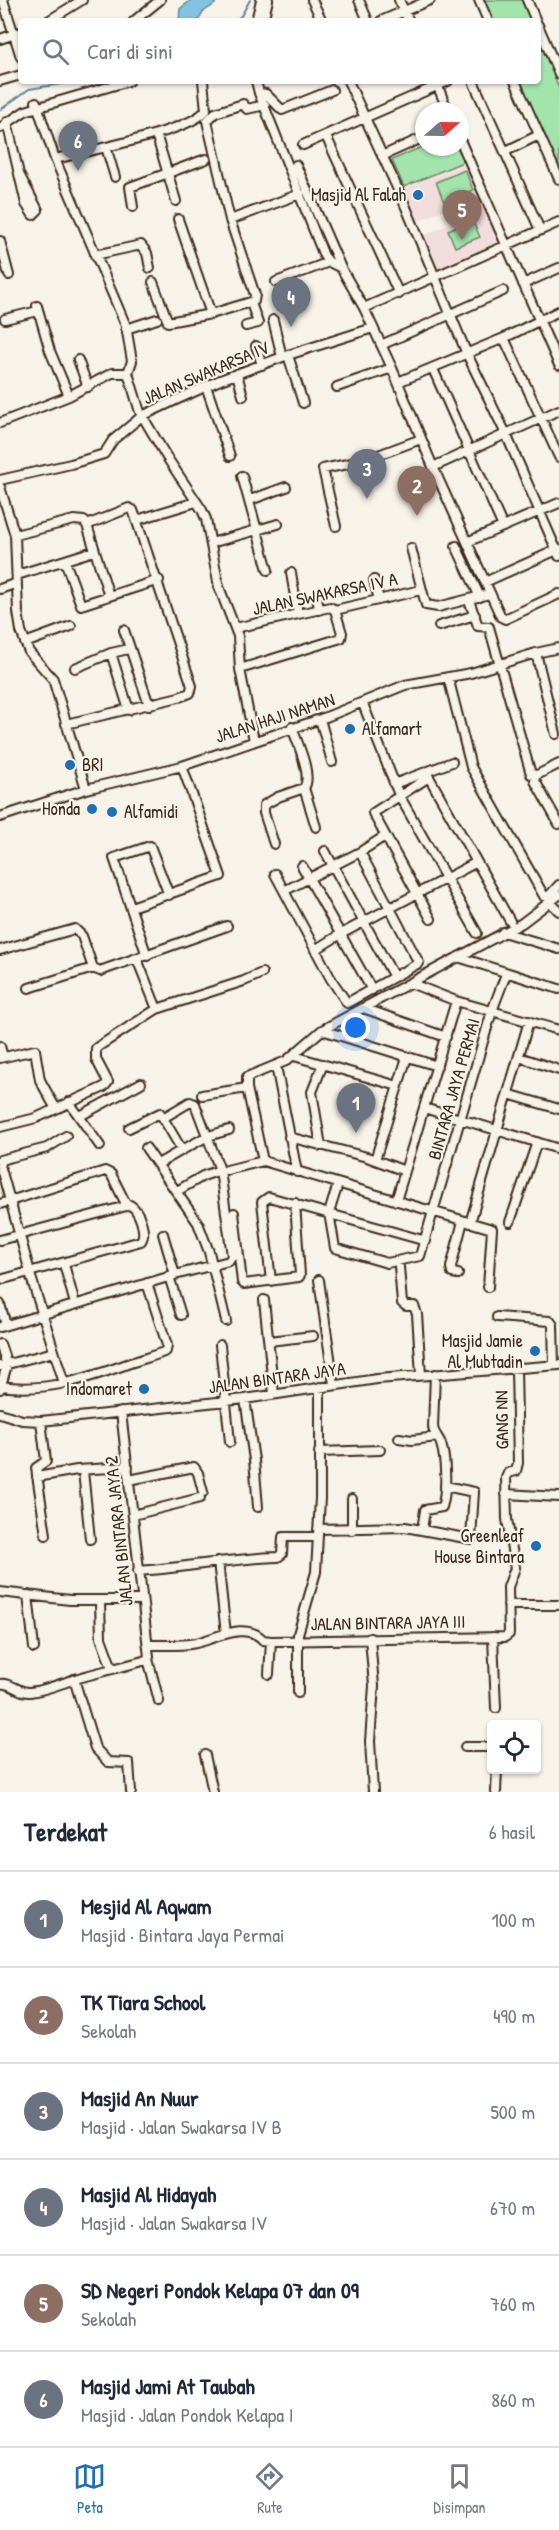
<!DOCTYPE html>
<html lang="id">
<head>
<meta charset="utf-8">
<style>
  body { margin:0; font-family:"Patrick Hand",sans-serif; background:#f2f2f3; color:#1f2937 }
  .controls { position:absolute; right:18px; bottom:18px; display:grid; overflow:hidden; border-radius:6px; box-shadow:0 2px 4px #0004 }
  .controls button { width:54px; height:54px; display:grid; place-items:center; padding:0; border:0; border-bottom:2px solid #e0e1e3; background:#fff; color:#1f2937; font:30px sans-serif }
  .compass { position:absolute; left:415px; top:102px; width:54px; height:54px; border-radius:50%; background:#fff; box-shadow:0 2px 4px #0004; rotate:70deg }
  .you { position:absolute; left:356px; top:1028px; width:21px; height:21px; margin:-15px; border:4px solid #fff; border-radius:50%; background:#1a73e8; box-shadow:0 0 0 9px #1a73e833 }
  .badge { display:grid; place-items:center; width:39px; height:39px; border-radius:50%; background:#1f6fb2; color:#fff; font-size:20px; font-weight:700 }
  .pin { position:absolute; translate:-50% -50px; filter:drop-shadow(0 2px 3px #0008) }
  .pin::after { content:''; position:absolute; top:32px; width:21px; height:18px; background:inherit; clip-path:polygon(0 0,100% 0,50% 100%) }
  .list { margin:0; padding:0; list-style:none }
  h2 { display:flex; justify-content:space-between; align-items:center; height:78px; margin:0; padding:0 24px; font-size:26px }
  h2 small { font-size:20px; font-weight:400; color:#747a83 }
  .list li { display:grid; grid-template-columns:39px 1fr auto; gap:18px; align-items:center; box-sizing:border-box; height:96px; padding:0 24px; border-top:2px solid #e0e1e3 }
  .list b { display:block; font-size:22px; white-space:nowrap }
  .list p { margin:0; font-size:20px; white-space:nowrap; color:#747a83 }
  .list em { font-size:20px; font-style:normal; color:#747a83 }
  .icon { flex:none; width:33px; height:33px; fill:none; stroke:currentColor; stroke-width:2; stroke-linecap:round; stroke-linejoin:round }
  .map { position:relative; flex:none; width:559px; height:1792px; overflow:hidden }
  .search { position:absolute; background:#fff; box-shadow:0 2px 4px #0004; left:18px; right:18px; top:18px; height:66px; display:flex; align-items:center; gap:15px; box-sizing:border-box; padding:0 21px; border-radius:6px; color:#747a83; font-size:22px }
  .sheet { height:654px; background:#fff }
  nav { display:flex; justify-content:space-around; align-items:center; box-sizing:border-box; height:84px; border-top:2px solid #e0e1e3; background:#fff; font-size:16px; color:#747a83 }
  nav a { display:grid; justify-items:center; gap:3px }
  nav .on { color:#1f6fb2 }
  .map>svg:first-child { display:block }
</style>
</head>
<body>
<div class="map">
<svg width="559" height="1792" viewBox="0 0 559 1792">
  <rect width="100%" height="100%" fill="#f7f3e8"/>
  <filter id="ink" filterUnits="userSpaceOnUse"><feTurbulence type="fractalNoise" baseFrequency=".0167" numOctaves="2"/><feDisplacementMap in="SourceGraphic" scale="12" xChannelSelector="R" yChannelSelector="G"/><feConvolveMatrix kernelMatrix="1 2 1 2 8 2 1 2 1" color-interpolation-filters="sRGB"/></filter>
  <g filter="url(#ink)">
    <!-- built -->
    <path fill="#f0dddc" d="M468 162 481 194 418 221 404 189Z
      M485 206 502 244 437 272 422 237Z"/>
    <!-- green -->
    <path fill="#a3e3ac" stroke="#6f8665" stroke-width="1.5" d="M483 0H523L532 21H493Z
      M538 37 559 89V171L519 81H538Z
      M424 146 460 147 465 161 404 187 392 160Z
      M465 170 473 190 444 202 436 182Z
      M472 220 480 237 455 247 448 230Z"/>
    <!-- water -->
    <path fill="#81c4e2" stroke="#658694" stroke-width="1.5" d="M191 0H215V4L203 12 198 21H179L180 9Z"/>
    <g fill="none" stroke-linecap="round" stroke-linejoin="round">
      <!-- stream -->
      <path stroke="#658694" stroke-width="2" d="M234 21 241 16 250 0
        M0 110 29 89 79 81"/>
      <!-- minor casing -->
      <g stroke="#3b2a1e" stroke-width="12">
        <path id="minor" d="M3 0 21 57
          M312 0 322 21
          M359 0 368 21
          M399 0 409 21
          M479 0 488 21
          M527 0 536 21
          M48 21 82 0
          M134 21 160 0
          M256 21 261 0
          M263 21 268 0
          M381 21 430 0
          M538 25 559 74
          M0 39 21 32
          M0 81 21 75
          M256 81 259 93 324 256 329 262 341 268
          M348 81 405 205 467 354 506 434 559 556
          M473 81 540 230
          M515 81 559 179
          M436 82 448 111
          M259 93 266 94 282 110 332 90
          M36 102 55 159 126 326 132 361 128 373 140 412 166 456 202 510 206 519 219 587 238 636 240 669 254 741
          M7 122 19 174 38 210 33 215 26 204 19 174
          M0 128 25 111 129 81
          M156 134 176 201
          M326 136 399 294
          M460 140 559 365
          M303 145 448 81
          M106 147 115 177
          M506 151 539 135
          M382 156 424 137
          M55 159C84 151 191 132 206 110L203 81
          M296 165 341 268 364 308 392 368 433 467 501 617 505 619 559 594
          M133 207 130 187 206 159
          M178 219 211 314
          M230 220 300 194
          M0 241 9 275
          M95 255 141 245 147 253 150 268
          M153 282 168 322 211 314 254 301 255 295 230 220 207 121 215 113 243 104 247 109 265 105
          M276 282 329 262
          M523 284 559 268
          M37 306 50 351 69 396
          M364 308 559 222
          M5 319 38 311
          M273 320 282 357
          M246 326 258 323 251 303
          M126 329 157 319
          M504 338 559 457
          M381 345 503 291
          M256 346 262 365
          M288 355 303 403
          M78 360 88 387
          M433 369 503 527
          M237 374 243 396
          M398 382 504 338 559 311
          M206 386 230 456
          M337 387 392 368
          M0 423 69 396 112 373H128
          M433 467 559 410
          M242 476 268 570
          M0 480 71 464 104 454 113 440 142 416 176 400 220 380 288 355 373 328
          M0 487 15 535 18 612 21 631 29 652 53 679 86 789
          M250 500 286 487
          M137 520 196 502
          M336 526 323 469 362 461 421 439
          M15 535 74 520 84 521 87 525 109 596
          M467 542 559 503
          M211 543 278 524
          M456 546 480 597
          M411 548 426 605 438 607 489 594
          M65 561 81 605 159 580
          M291 573 298 614
          M17 575 94 551
          M374 580 379 600
          M485 582 559 549
          M0 589 17 583
          M317 596 319 610
          M469 600 478 626 489 627 531 774 537 775 559 764
          M439 626 475 615
          M235 628 330 607 335 610 421 590
          M124 630 149 705
          M25 643 71 626
          M111 653 129 710
          M536 653 556 734
          M75 668 111 653 129 649
          M240 669 341 638 342 633 335 610
          M448 677 471 767 544 896H549L559 885
          M363 704 399 795 477 933
          M320 719 332 762
          M66 724 179 697 190 693 192 686 133 510 129 508 87 525
          M292 727C297 742 313 776 304 788L316 827
          M535 781 559 824
          M394 784 452 762
          M0 817 86 789 182 766 326 717 405 685 471 673 536 653 559 648
          M274 844 264 813V805L278 797 304 788
          M325 851 394 977
          M302 866 372 990
          M275 874 331 979 347 1003 419 963 360 852
          M284 891 360 852 385 836
          M550 902 559 911
          M131 907 221 876 182 766
          M431 919 373 813 429 777 510 921
          M503 932 559 949
          M0 950 75 929 82 936 93 968 100 971 227 926
          M315 950 339 935 477 862
          M147 956 114 858 150 846 169 895
          M458 957 559 989
          M137 959 157 1009
          M410 983 456 1001 559 1030
          M29 988 93 968
          M363 1008 446 1037
          M322 1030 437 1066
          M0 1046 3 1057
          M294 1056 398 1086
          M519 1057 559 1070
          M0 1058 35 1050 40 1080 56 1109
          M276 1066 297 1172
          M508 1094 559 1109
          M202 1095 247 1088
          M69 1102 100 1146
          M424 1108 559 1149
          M80 1116 141 1083
          M163 1118 190 1102 195 1104 220 1170 203 1176 177 1191
          M0 1127 36 1118 104 1087 108 1082 96 1059V1048L157 1009 244 981 262 973
          M129 1128 160 1113 182 1150 158 1164
          M289 1137 367 1157 405 1171
          M321 1146 312 1092 323 1064
          M146 1148 198 1223 209 1252 226 1321
          M182 1150 208 1136 229 1130
          M0 1160 47 1148 66 1136
          M375 1160 407 1057
          M263 1161 247 1088V1077L286 1061 322 1030 522 923 559 895
          M0 1165 30 1272
          M227 1170 263 1161 492 1229 488 1287
          M338 1184 329 1213 335 1248 387 1263 420 1256 492 1011 506 974
          M396 1201 456 1001
          M0 1204 105 1171 111 1174 127 1206
          M234 1213 242 1282 244 1284 299 1277 300 1275 295 1203
          M510 1222 537 1142
          M470 1223 529 1021
          M163 1234 175 1275
          M0 1240 130 1205C139 1210 147 1232 141 1241L0 1280
          M399 1267 402 1303 406 1306H414L417 1314 421 1375
          M65 1268 75 1304
          M458 1274 452 1273 451 1267 463 1221
          M169 1276 181 1315
          M31 1277 64 1383
          M319 1280 334 1385
          M271 1281 262 1202 269 1197 426 1241
          M264 1300 274 1394
          M0 1304 6 1325
          M497 1317 550 1321 553 1325 554 1365
          M0 1327 175 1275 229 1261 232 1256 220 1170
          M269 1341 313 1336
          M0 1344 7 1365 0 1389
          M220 1345 230 1442
          M0 1366 54 1352
          M1 1386C45 1393 89 1378 130 1363 142 1359 155 1356 166 1351L167 1345 147 1283
          M245 1399 254 1460 258 1507
          M0 1413 22 1420 41 1421 245 1399 377 1379 559 1365
          M41 1421 46 1461 36 1468 46 1535
          M399 1438 412 1440 437 1437
          M319 1452 380 1450
          M83 1471 90 1539
          M37 1477 77 1470 128 1467
          M129 1480 194 1467 198 1473 203 1492
          M506 1494 559 1497
          M133 1515 200 1498
          M318 1529 405 1527 471 1539 474 1492 445 1486
          M352 1530V1499
          M422 1530 425 1510 442 1507C447 1492 446 1459 441 1444 439 1437 434 1435 433 1427L435 1374
          M218 1561 226 1634
          M138 1571C186 1568 231 1558 278 1557L282 1554 283 1537H318
          M0 1592 70 1600H141
          M28 1595 34 1648
          M100 1601 101 1638 112 1668
          M508 1605H559
          M493 1637 496 1708
          M370 1638 374 1686 370 1741 373 1792
          M148 1645C164 1645 181 1646 196 1643 217 1638 246 1621 263 1640L271 1641 505 1637 509 1634 508 1587 515 1568 507 1519 506 1478 508 1473 516 1471 518 1463 516 1369
          M148 1659 159 1701
          M269 1674 271 1641
          M74 1679 95 1748 108 1762 129 1763 131 1792
          M0 1684C12 1682 18 1693 30 1692 46 1690 60 1684 75 1679 98 1672 123 1667 146 1660L149 1657 121 1412
          M298 1693V1634L316 1572 320 1498V1387
          M465 1747H492
          M205 1755 213 1792
          M496 1792 497 1770"/>
      </g>
      <!-- minor -->
      <use href="#minor" stroke="#f7f3e8" stroke-width="8"/>
    </g>
  </g>
  <!-- markers -->
  <g fill="#1f6fb2" stroke="#f7f3e8" stroke-width="2">
    <circle cx="418" cy="195" r="6"/>
    <circle cx="350" cy="729" r="6"/>
    <circle cx="70" cy="765" r="6"/>
    <circle cx="92" cy="809" r="6"/>
    <circle cx="112" cy="812" r="6"/>
    <circle cx="535" cy="1351" r="6"/>
    <circle cx="144" cy="1389" r="6"/>
    <circle cx="536" cy="1546" r="6"/>
  </g>
  <g text-anchor="middle" stroke-width="4.5" stroke-linejoin="round" paint-order="stroke">
    <!-- poi labels -->
    <g font-size="18" fill="#3b2a1e" stroke="#f7f3e8" text-anchor="end">
      <text x="406" y="201">Masjid Al Falah</text>
      <text x="362" y="735" text-anchor="start">Alfamart</text>
      <text x="82" y="771" text-anchor="start">BRI</text>
      <text x="80" y="815">Honda</text>
      <text x="124" y="818" text-anchor="start">Alfamidi</text>
      <text x="523" y="1347">Masjid Jamie<tspan x="523" dy="21">Al Mubtadin</tspan></text>
      <text x="132" y="1395">Indomaret</text>
      <text x="524" y="1542">Greenleaf<tspan x="524" dy="21">House Bintara</tspan></text>
    </g>
    <!-- street labels -->
    <g font-size="18" fill="#3b2a1e" stroke="#f7f3e8">
      <text transform="translate(206 373) rotate(-23)" y="6">JALAN SWAKARSA IV</text>
      <text transform="translate(325 594) rotate(-12)" y="6">JALAN SWAKARSA IV A</text>
      <text transform="translate(275 718) rotate(-18)" y="6">JALAN HAJI NAMAN</text>
      <text transform="translate(454 1089) rotate(-74)" y="6">BINTARA JAYA PERMAI</text>
      <text transform="translate(277 1378) rotate(-8)" y="6">JALAN BINTARA JAYA</text>
      <text transform="translate(502 1420) rotate(-91)" y="6">GANG NN</text>
      <text transform="translate(119 1531) rotate(-96)" y="6">JALAN BINTARA JAYA 2</text>
      <text transform="translate(388 1623) rotate(-1)" y="6">JALAN BINTARA JAYA III</text>
    </g>
  </g>
</svg>
<div class="controls">
<button><svg class="icon" aria-label="locate" viewBox="0 0 24 24"><circle cx="12" cy="12" r="6"/><path d="M12 2v4M12 18v4M2 12h4M18 12h4"/></svg></button>
</div>
<svg class="compass" viewBox="-18 -18 36 36"><path d="M0-13l5 13h-10z" fill="#e53935"/><path d="M0 13l5-13h-10z" fill="#747a83"/></svg>
<div class="you"></div>
<div class="pin badge" style="left:356px;top:1133px;background:#6b7280">1</div>
<div class="pin badge" style="left:417px;top:516px;background:#8d6e63">2</div>
<div class="pin badge" style="left:367px;top:499px;background:#6b7280">3</div>
<div class="pin badge" style="left:291px;top:327px;background:#6b7280">4</div>
<div class="pin badge" style="left:462px;top:240px;background:#8d6e63">5</div>
<div class="pin badge" style="left:78px;top:171px;background:#6b7280">6</div>
<div class="search"><svg class="icon" aria-label="search" viewBox="0 0 24 24"><circle cx="10" cy="10" r="6"/><path d="M15 15l6 6"/></svg>Cari di sini</div>
</div>
<section class="sheet">
<h2>Terdekat<small>6 hasil</small></h2>
<ul class="list">
<li><span class="badge" style="background:#6b7280">1</span><div><b>Mesjid Al Aqwam</b><p>Masjid · Bintara Jaya Permai</p></div><em>100 m</em></li>
<li><span class="badge" style="background:#8d6e63">2</span><div><b>TK Tiara School</b><p>Sekolah</p></div><em>490 m</em></li>
<li><span class="badge" style="background:#6b7280">3</span><div><b>Masjid An Nuur</b><p>Masjid · Jalan Swakarsa IV B</p></div><em>500 m</em></li>
<li><span class="badge" style="background:#6b7280">4</span><div><b>Masjid Al Hidayah</b><p>Masjid · Jalan Swakarsa IV</p></div><em>670 m</em></li>
<li><span class="badge" style="background:#8d6e63">5</span><div><b>SD Negeri Pondok Kelapa 07 dan 09</b><p>Sekolah</p></div><em>760 m</em></li>
<li><span class="badge" style="background:#6b7280">6</span><div><b>Masjid Jami At Taubah</b><p>Masjid · Jalan Pondok Kelapa I</p></div><em>860 m</em></li>
</ul>
</section>
<nav>
<a class="on"><svg class="icon" aria-label="map" viewBox="0 0 24 24"><path d="M3 6l6-2 6 2 6-2v14l-6 2-6-2-6 2zM9 4v14M15 6v14"/></svg>Peta</a>
<a><svg class="icon" aria-label="directions" viewBox="0 0 24 24"><path d="M12 3l9 9-9 9-9-9zM9 14v-3h6M13 9l2 2-2 2"/></svg>Rute</a>
<a><svg class="icon" aria-label="saved" viewBox="0 0 24 24"><path d="M7 4h10v16l-5-4-5 4z"/></svg>Disimpan</a>
</nav>
</body>
</html>
